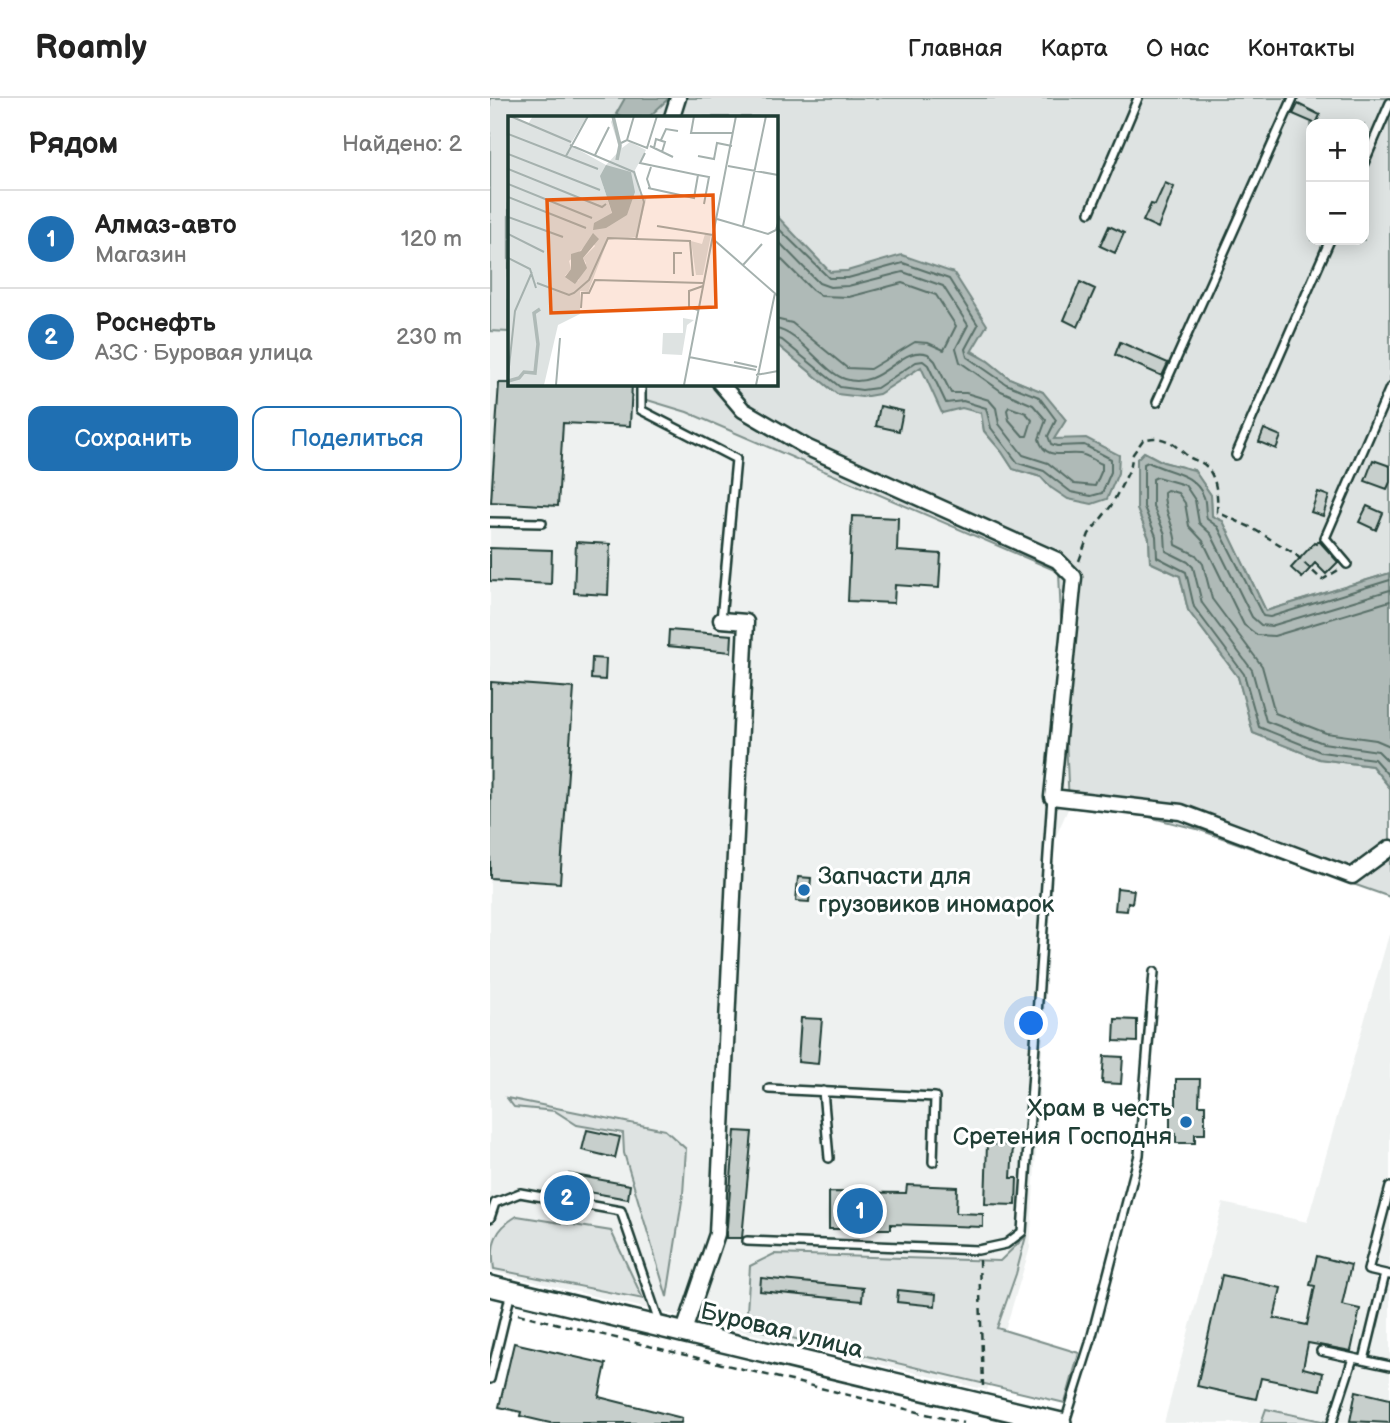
<!DOCTYPE html>
<html lang="ru">
<head>
<meta charset="utf-8">
<style>
  body { margin:0; font-family:"Balsamiq Sans",sans-serif; background:#f6f6f6; color:#222 }
  .controls { position:absolute; right:21px; top:21px; display:grid; overflow:hidden; border-radius:14px; box-shadow:0 4px 18px #0003 }
  .controls button { width:63px; height:63px; display:grid; place-items:center; padding:0; border:0; border-bottom:2px solid #e0e0e0; background:#fff; color:#222; font:35px sans-serif }
  .you { position:absolute; left:542px; top:926px; width:24px; height:24px; margin:-18px; border:5px solid #fff; border-radius:50%; background:#1a73e8; box-shadow:0 0 0 10px #1a73e833 }
  .badge { display:grid; place-items:center; width:46px; height:46px; border-radius:50%; background:#1f6fb2; color:#fff; font-size:23px; font-weight:700 }
  .pin { position:absolute; translate:-50% -50%; border:4px solid #fff; box-shadow:0 2px 7px #0006 }
  .list { margin:0; padding:0; list-style:none }
  h2 { display:flex; justify-content:space-between; align-items:center; height:91px; margin:0; padding:0 28px; font-size:30px }
  h2 small { font-size:23px; font-weight:400; color:#767676 }
  .list li { display:grid; grid-template-columns:46px 1fr auto; gap:21px; align-items:center; box-sizing:border-box; height:98px; padding:0 28px; border-top:2px solid #e0e0e0 }
  .list b { display:block; font-size:26px; white-space:nowrap }
  .list p { margin:0; font-size:23px; white-space:nowrap; color:#767676 }
  .list em { font-size:23px; font-style:normal; color:#767676 }
  .actions { display:flex; gap:14px; padding:21px 28px }
  .actions a { flex:1; padding:16px 0; border:2px solid #1f6fb2; border-radius:14px; text-align:center; font-size:24px; color:#1f6fb2 }
  .actions .main { background:#1f6fb2; color:#fff }
  .map { position:relative; flex:none; width:900px; height:1325px; overflow:hidden }
  header { display:flex; align-items:center; gap:42px; box-sizing:border-box; height:98px; padding:0 35px; background:#fff; border-bottom:2px solid #e0e0e0 }
  header strong { font-size:33px }
  nav { display:flex; gap:38px; margin-inline-start:auto; font-size:24px }
  main { display:flex }
  aside { flex:1; background:#fff }
  .map>svg:first-child { display:block }
</style>
</head>
<body>
<header>
<strong>Roamly</strong>
<nav><a>Главная</a><a>Карта</a><a>О нас</a><a>Контакты</a></nav>
</header>
<main>
<aside>
<h2>Рядом<small>Найдено: 2</small></h2>
<ul class="list">
<li><span class="badge">1</span><div><b>Алмаз-авто</b><p>Магазин</p></div><em>120 m</em></li>
<li><span class="badge">2</span><div><b>Роснефть</b><p>АЗС · Буровая улица</p></div><em>230 m</em></li>
</ul>
<div class="actions"><a class="main">Сохранить</a><a>Поделиться</a></div>
</aside>
<div class="map">
<svg width="900" height="1325" viewBox="0 0 900 1325">
  <rect width="100%" height="100%" fill="#fff"/>
  <filter id="ink" filterUnits="userSpaceOnUse"><feTurbulence type="fractalNoise" baseFrequency=".0143" numOctaves="2"/><feDisplacementMap in="SourceGraphic" scale="14" xChannelSelector="R" yChannelSelector="G"/><feConvolveMatrix kernelMatrix="1 2 1 2 8 2 1 2 1" color-interpolation-filters="sRGB"/></filter>
  <g filter="url(#ink)">
    <!-- built -->
    <path fill="#eef1f0" d="M0 233 19 234V285H157L155 301 197 314 569 474 579 709 565 740 540 1150 497 1292 0 1173Z
      M900 833V1325H674L733 1105 817 1124Z"/>
    <!-- green -->
    <path fill="#dee3e2" stroke="#7e908b" stroke-width="2" fill-rule="evenodd" d="M0 0H900V475L776 513 733 424 722 418 721 397 704 372 673 364 654 354 647 361V411L659 440 660 464 690 478 698 512 748 579 763 635 829 661 882 668 900 690V799L707 731 655 718 579 709 569 474 197 314 154 301 157 285H285V245L347 296 413 280 431 269C443 294 464 308 491 315L494 333 512 354 523 371 551 379 560 389 564 341 553 294 519 280 498 263 357 173 340 174 285 118V19H19V234L0 233ZM821 26H874V142H821Z
      M17 1000 175 1032 196 1051 193 1096 177 1199 134 1055 133 1035 87 1027 65 1013 24 1009Z
      M27 1118 121 1133 153 1201 4 1171C0 1145 5 1131 27 1118Z
      M536 1138 526 1176 507 1230 589 1255 575 1305 256 1229 260 1168 284 1156 510 1163Z
      M776 1311 841 1325H771Z"/>
    <!-- water -->
    <path fill="#afbab7" stroke="#758883" stroke-width="2" d="M135 0H179L159 19H133L126 16Z
      M286 117 340 174 357 173 412 157 464 175 497 227 481 254 498 263 519 280 553 294 576 322 564 341 596 340 629 357 628 375 617 401 602 406 578 401 560 389 551 379 523 371 512 354 494 333 491 315 472 310 452 315 431 269 389 296 372 299 347 296 285 245Z
      M654 354 673 364 704 372 721 397 722 418 733 423 776 513 900 475V690L882 668 829 661 763 635 748 579 698 512 690 478 660 464 659 440 647 411V361Z"/>
    <g fill="none" stroke-linecap="round" stroke-linejoin="round">
      <!-- shore -->
      <path stroke="#596f68" stroke-width="2" d="M285 127 339 180H358L413 165 459 181 488 227 475 251 477 259 516 286 549 299 566 322 558 338 561 346 567 348 594 347 621 361V374L612 395 601 398 581 394 554 373 528 365 501 330 496 310 473 303 456 305 438 267 433 263 426 264 387 290 372 292 350 289 292 242 285 240
        M285 140 329 185 340 189 358 188 413 174 453 188 478 227 466 250 470 264 511 293 543 307 556 322 549 341C555 363 573 354 590 356 597 357 605 363 612 366V372L605 388 584 386 558 365 533 357 509 326 506 310 499 302 476 295H461L445 263 438 256C410 246 392 293 355 281 333 274 309 233 285 231
        M285 155 322 192 331 198 359 199 412 185 446 197 466 228 454 252 438 245 425 244 380 271 357 270 302 225 285 221
        M519 309 536 315 542 322 537 338H533L519 322 517 312Z
        M900 482 780 519 773 518 728 429 717 421C715 414 716 405 714 399 704 374 679 375 658 364L654 366V409L666 438 667 459 696 474 704 509 754 576 769 629 831 654 884 661 900 679
        M900 492 781 528 771 527 762 519 721 436 709 425 705 402 695 387 667 379 663 381V408L675 436 676 453 698 464 703 469 712 505 762 572 776 623 833 645 888 653 900 665
        M900 503 784 538 767 537 754 527 713 443 699 428 695 405 688 395 677 392 674 394C673 413 685 428 686 447L706 457 713 466 722 501 772 568 785 615 836 635 886 642 900 648"/>
    </g>
    <!-- building -->
    <path fill="#c7cfcc" stroke="#1f3d34" stroke-width="2" d="M808 6 830 17 826 26 803 16Z
      M675 85 684 89 668 130 653 123 661 106 665 107Z
      M619 128 634 135 625 155 610 148Z
      M590 184 605 191 588 229 574 222Z
      M630 244 678 265 672 278 625 257Z
      M9 285H142L140 328 73 325 68 408 1 404Z
      M390 308 413 313 409 333 386 328Z
      M774 331 791 338 786 351 769 344Z
      M883 362 900 368V384L897 391 875 383Z
      M828 394 839 398 833 418 821 414Z
      M877 408 893 415 886 432 869 424Z
      M362 418 408 420 407 453 451 456 449 490 405 487 404 505 358 503Z
      M829 443 848 464 836 476 825 465 812 480 801 470 824 445 826 446Z
      M86 444 120 446 118 497 84 495Z
      M0 450 62 452 61 486 0 483Z
      M179 532 242 537 241 554 178 548Z
      M102 560 116 561 115 582 101 581Z
      M1 584 84 590 70 785 0 780Z
      M308 779 321 780 319 804 306 803Z
      M627 790 644 792 642 805 638 804 637 813 625 812Z
      M311 920 332 921 328 966 308 964Z
      M625 921 647 922V944L624 943Z
      M614 958 633 959 631 986 612 985Z
      M686 981H710L709 1007H715V1036H705V1045H686V1035H680V1007H686Z
      M97 1032 130 1039 125 1060 92 1052Z
      M245 1033 262 1034 252 1140H236Z
      M497 1046 523 1047 521 1080H527L526 1107 495 1106Z
      M79 1076 140 1087 138 1101 76 1090Z
      M417 1087 467 1089 466 1115 493 1116V1129L401 1126V1131H339V1094L416 1095Z
      M827 1158 861 1167 852 1207 870 1211 861 1253 818 1245 813 1270 833 1275 830 1292 771 1280 766 1301 707 1288 732 1177 791 1190 784 1220 817 1227 825 1188 820 1187Z
      M271 1180 373 1190 372 1203 270 1193Z
      M408 1192 446 1196 445 1208 407 1204Z
      M24 1245 116 1266 109 1299 192 1320 191 1325H60L30 1318 31 1314 9 1309Z
      M866 1293 900 1301V1325L860 1323Z"/>
    <g fill="none" stroke-linecap="round" stroke-linejoin="round">
      <!-- service casing -->
      <g stroke="#1f3d34" stroke-width="12">
        <path id="service" d="M874 65 900 5
          M600 114 648 0
          M151 285V312L246 361 231 522
          M667 304 803 0
          M746 357 840 142
          M0 424 52 425
          M857 466 835 440 900 290
          M279 991 445 999 443 1064
          M333 993 339 1060
          M900 1089 878 1172 900 1177
          M0 1120 5 1105 30 1095 131 1113 170 1227
          M257 1143 488 1152 516 1146 532 1134 562 699
          M831 1253 900 1268
          M874 1262 895 1176
          M0 1281 21 1194
          M575 1324 600 1245 649 1057 664 874
          M842 1325 863 1260"/>
      </g>
      <!-- minor casing -->
      <g stroke="#1f3d34" stroke-width="19">
        <path id="minor" d="M182 19 188 0
          M230 285 253 312 318 350 567 462 584 479 562 699 691 714 862 778 900 750
          M194 1233 227 1136 256 524 231 522"/>
      </g>
      <!-- secondary casing -->
      <g stroke="#1f3d34" stroke-width="24">
        <path id="secondary" d="M0 1188 571 1325"/>
      </g>
      <!-- path -->
      <path stroke="#1f3d34" stroke-width="2.5" stroke-dasharray="7 5" stroke-linecap="butt" d="M589 463 599 436 621 408 640 371 643 356 653 342C672 336 683 345 696 357 702 362 711 363 716 368 727 380 728 399 727 414L760 429 804 455 832 482 850 471
        M489 1162 493 1288
        M28 1216 473 1325"/>
      <!-- service -->
      <use href="#service" stroke="#fff" stroke-width="7"/>
      <!-- minor -->
      <use href="#minor" stroke="#fff" stroke-width="14"/>
      <!-- secondary -->
      <use href="#secondary" stroke="#fff" stroke-width="19"/>
    </g>
  </g>
  <!-- markers -->
  <g fill="#1f6fb2" stroke="#fff" stroke-width="2.5">
    <circle cx="314" cy="792" r="7"/>
    <circle cx="696" cy="1024" r="7"/>
  </g>
  <g text-anchor="middle" stroke-width="6" stroke-linejoin="round" paint-order="stroke">
    <!-- poi labels -->
    <g font-size="24" fill="#1f3d34" stroke="#fff" text-anchor="start">
      <text x="328" y="786">Запчасти для<tspan x="328" dy="28">грузовиков иномарок</tspan></text>
      <text x="682" y="1018" text-anchor="end">Храм в честь<tspan x="682" dy="28">Сретения Господня</tspan></text>
    </g>
    <!-- street labels -->
    <g font-size="24" fill="#1f3d34" stroke="#fff">
      <text transform="translate(292 1232) rotate(14)" y="8">Буровая улица</text>
    </g>
  </g>
  <!-- overview -->
  <g transform="translate(18 18)">
    <rect width="270" height="270" fill="#fff"/>
    <path d="M0 0 20 8 25 0H79L62 29 98 49 112 34 103 6 106 0 114 32 122 26 138 34 127 54 132 78 139 80 129 121 100 124 80 176 72 175V198L50 209 36 269H0ZM95 69 123 84 122 90 104 107 85 113 104 98ZM83 125 87 130 75 142 78 147 70 165 57 160 63 153 61 145ZM197 118 203 119 195 159H188L183 125 194 128ZM175 202 186 204 179 209 174 239 154 238 155 217H175Z" fill="#dee3e2" fill-rule="evenodd"/>
    <path d="M98 49 123 56 127 76 119 99 98 112 85 114 86 107 104 97 92 60ZM85 117 91 123 75 142 79 152 67 168 57 161 63 153V138L73 135Z" fill="#afbab7"/>
    <path fill="none" stroke="#afbab7" stroke-width="3.5" d="M105 0 112 29 109 44M0 265 11 262 16 256 27 257 30 228 26 197 32 193"/>
    <path fill="none" stroke="#a5b1ae" stroke-width="2" d="M2 0 63 26M186 0 183 17H225M0 18 90 53M119 24 126 0M153 24 158 13 170 15M113 27 119 24 139 32 149 0M62 29 126 56 136 86 128 124M142 30 165 41M146 32 148 23 157 26 154 36M137 37 132 47 190 59 186 82 140 72M0 38 92 74M87 39 101 11M58 40 80 0M190 40 206 43 209 27 224 30M220 50 270 59M0 53 94 91 98 88M190 59 201 61 196 88M0 68 84 102M142 72 139 63 143 51M0 81 78 112M0 101 55 121M209 103 260 118 268 114 270 107M149 110 205 119M235 110 258 0M0 118 36 136M205 123 270 180M0 142 22 153 28 172M235 149 254 128M166 158V137H174M29 167 61 179 66 177 81 164 100 122 182 125 185 160M73 192 74 177H81L87 164 195 167M190 194 181 191V175L195 170M181 241 248 254M226 246 249 251M248 259 270 255M0 260 7 195 24 156M48 269 52 222M176 269 228 0M248 269 267 177"/>
    <path fill="#e8590c" fill-opacity="0.15" stroke="#e8590c" stroke-width="3.5" d="M205 79 208 191 43 197 39 84Z"/>
    <rect width="270" height="270" fill="none" stroke="#1f3d34" stroke-width="3.5"/>
  </g>
</svg>
<div class="controls">
<button>+</button>
<button>−</button>
</div>
<div class="you"></div>
<div class="pin badge" style="left:370px;top:1113px">1</div>
<div class="pin badge" style="left:77px;top:1100px">2</div>
</div>
</main>
</body>
</html>
